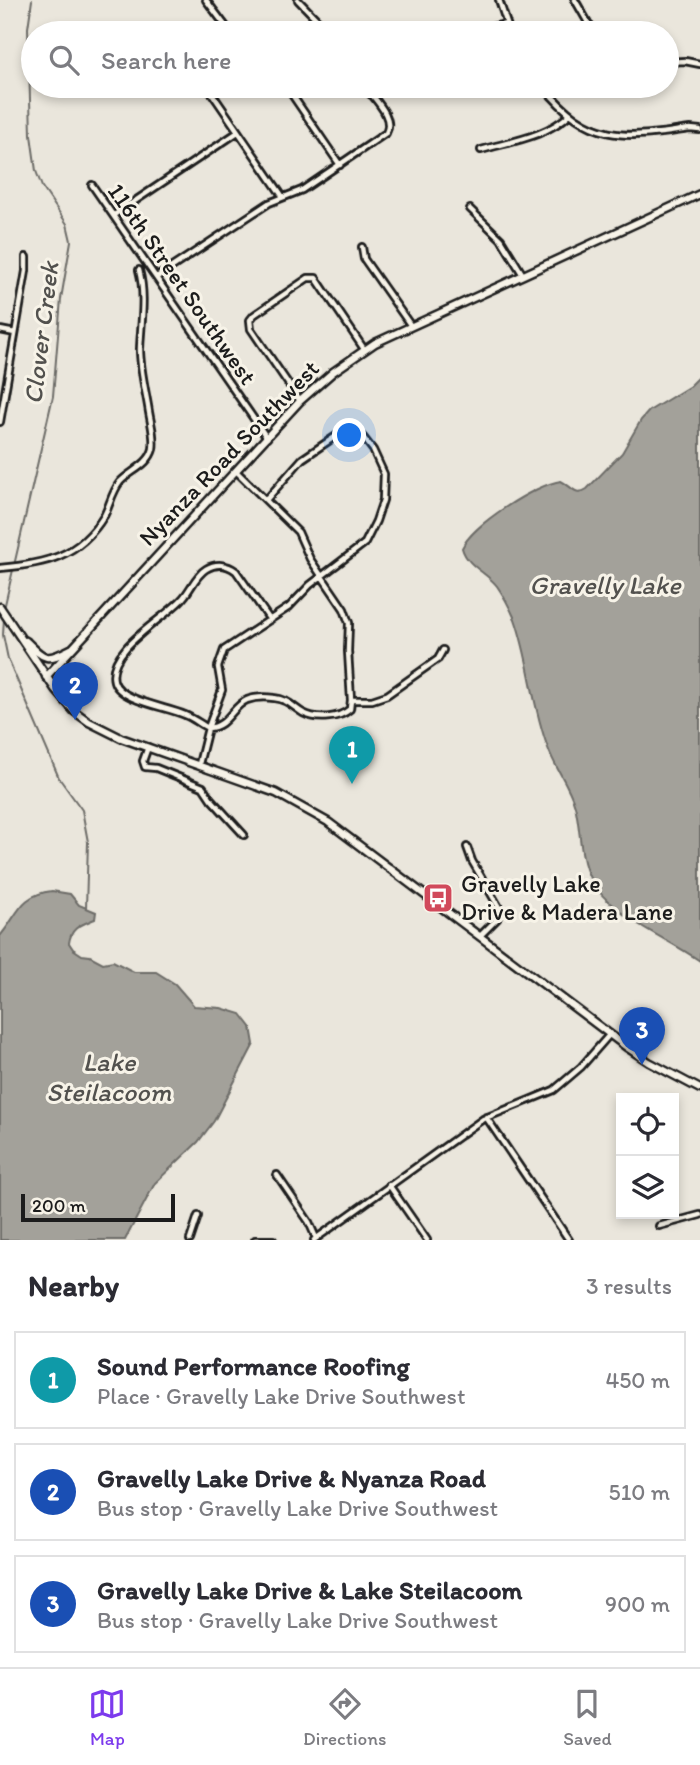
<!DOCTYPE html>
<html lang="en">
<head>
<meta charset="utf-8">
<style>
  body { margin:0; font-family:Itim,sans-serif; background:#f7f7f7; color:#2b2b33 }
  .controls { position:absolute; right:21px; bottom:21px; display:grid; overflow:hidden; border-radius:0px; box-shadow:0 4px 10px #0003 }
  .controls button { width:63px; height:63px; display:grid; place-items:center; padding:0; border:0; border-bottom:2px solid #e1e1e2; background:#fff; color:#2b2b33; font:35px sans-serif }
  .scale { position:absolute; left:21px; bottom:18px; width:154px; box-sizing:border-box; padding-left:7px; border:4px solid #1c1c1c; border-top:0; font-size:19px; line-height:24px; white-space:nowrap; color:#1c1c1c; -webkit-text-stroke:5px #f7f3e8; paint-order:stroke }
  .you { position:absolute; left:350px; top:436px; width:24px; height:24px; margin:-18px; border:5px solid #fff; border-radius:50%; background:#1a73e8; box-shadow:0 0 0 10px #1a73e833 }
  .badge { display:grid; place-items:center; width:46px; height:46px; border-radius:50%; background:#7c3aed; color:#fff; font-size:23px; font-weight:700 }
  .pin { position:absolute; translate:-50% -58px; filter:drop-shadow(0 2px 4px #0008) }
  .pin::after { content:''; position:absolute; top:37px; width:24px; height:21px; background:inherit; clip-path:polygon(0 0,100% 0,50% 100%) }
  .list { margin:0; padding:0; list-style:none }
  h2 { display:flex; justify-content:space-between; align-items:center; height:91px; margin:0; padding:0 28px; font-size:30px }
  h2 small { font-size:23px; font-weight:400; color:#7c7c81 }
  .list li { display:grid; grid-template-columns:46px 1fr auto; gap:21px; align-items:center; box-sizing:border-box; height:98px; margin:0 14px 14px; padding:0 14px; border:2px solid #e1e1e2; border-radius:0px }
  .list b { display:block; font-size:26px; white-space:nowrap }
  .list p { margin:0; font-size:23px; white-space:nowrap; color:#7c7c81 }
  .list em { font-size:23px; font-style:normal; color:#7c7c81 }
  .icon { flex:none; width:38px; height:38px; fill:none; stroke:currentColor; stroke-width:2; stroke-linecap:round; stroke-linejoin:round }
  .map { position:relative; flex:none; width:700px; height:1240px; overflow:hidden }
  .search { position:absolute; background:#fff; box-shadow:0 4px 10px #0003; left:21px; right:21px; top:21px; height:77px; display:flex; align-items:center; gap:18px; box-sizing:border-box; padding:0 24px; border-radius:38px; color:#7c7c81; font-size:26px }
  .sheet { height:427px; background:#fff }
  nav { display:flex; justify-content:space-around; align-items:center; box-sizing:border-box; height:98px; border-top:2px solid #e1e1e2; background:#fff; font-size:19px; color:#7c7c81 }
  nav a { display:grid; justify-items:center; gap:4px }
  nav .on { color:#7c3aed }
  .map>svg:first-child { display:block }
</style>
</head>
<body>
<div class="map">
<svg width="700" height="1240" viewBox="0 0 700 1240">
  <rect width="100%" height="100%" fill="#eae6dc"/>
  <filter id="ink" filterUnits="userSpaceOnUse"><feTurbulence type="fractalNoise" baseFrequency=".0143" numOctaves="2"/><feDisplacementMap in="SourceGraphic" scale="14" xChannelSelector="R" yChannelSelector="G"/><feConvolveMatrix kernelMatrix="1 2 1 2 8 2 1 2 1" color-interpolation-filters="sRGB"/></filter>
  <g filter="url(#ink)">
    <!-- water -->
    <path fill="#a3a19a" stroke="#6d6c68" stroke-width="2" d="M700 376V961C664 936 624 923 596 888 578 864 582 834 575 806 569 785 555 768 548 748 532 707 530 661 515 619 510 608 504 596 497 586 486 572 467 566 462 548 472 525 536 484 561 481 572 486 575 497 587 489L622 453 641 420 649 411 690 386Z
      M52 891 70 894 79 905 96 912 95 919C81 925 71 927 69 943L73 949 82 955 90 956 103 963 113 961 134 972H156L175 984 194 1006 221 1008 241 1014 251 1027 254 1044 214 1121 198 1142 155 1183 125 1240H0V936C19 914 19 895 52 891Z"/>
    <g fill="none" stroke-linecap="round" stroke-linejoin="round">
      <!-- stream -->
      <path stroke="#6d6c68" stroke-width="2" d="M4 609 53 396 61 299 71 241 67 224 42 187 36 171 31 135 28 28 32 0
        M4 618 3 635 8 659 59 778 82 810 88 842 86 908"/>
      <!-- minor casing -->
      <g stroke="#1c1c1c" stroke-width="10">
        <path id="minor" d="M206 0 231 33
          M298 0 330 33
          M499 0 510 33
          M575 0 594 33
          M108 32V33
          M465 33 506 24
          M667 62 685 61 700 64
          M207 86 283 197
          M286 86 340 165
          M543 86C589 143 623 139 690 129L700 130
          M371 95 384 86
          M481 150C512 141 546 137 570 114
          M92 185 267 438
          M470 209 501 239 523 275
          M114 215 238 132
          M362 247 364 259 411 326
          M157 277 269 203 302 190 386 133C395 117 374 99 365 86
          M0 330 15 333
          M300 401 251 329 250 320 254 315 308 278H316L364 349
          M0 422 26 271V257
          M236 471 298 532 310 559 344 609 349 623 348 651 351 700 350 709C339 719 316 720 303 713 293 707 287 699 274 698 266 697 255 697 247 700 231 707 228 727 208 728 200 724 193 718 185 715 168 707 119 701 114 681 106 649 166 618 183 598 191 589 196 575 206 569 216 563 227 564 236 571L270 620
          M0 568C45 564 79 557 104 516 110 505 112 492 120 482 130 471 149 465 153 449 155 437 151 424 149 412 146 392 140 370 140 349 141 322 146 296 139 270
          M351 700H372L387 695 438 659 443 650
          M148 747 143 761 145 767 156 768 203 787 211 799 244 835
          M199 764 208 728 222 690 218 667 224 650 289 607 310 585 365 543 376 521 383 500 384 474 373 450 363 437 352 432H342L302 459 266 500
          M467 847 472 861 500 909 497 919 480 936
          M486 1117 569 1240
          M277 1175 309 1222 316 1238
          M389 1185 427 1240
          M659 1226 700 1215
          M190 1240 198 1216
          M255 1240H273
          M314 1240 483 1119 554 1090 581 1067 610 1034"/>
      </g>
      <!-- tertiary casing -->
      <g stroke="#1c1c1c" stroke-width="11">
        <path id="tertiary" d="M46 677 300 401 333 372 375 343 700 194"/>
      </g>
      <!-- secondary casing -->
      <g stroke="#1c1c1c" stroke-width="11">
        <path id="secondary" d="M0 607 55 689 74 711 89 722 121 738 276 793 328 822 628 1048 649 1062 700 1089
          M26 641C45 660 46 662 71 649"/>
      </g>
      <!-- minor -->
      <use href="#minor" stroke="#f7f3e8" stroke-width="4.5"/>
      <!-- tertiary -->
      <use href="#tertiary" stroke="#f7f3e8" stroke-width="6"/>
      <!-- secondary -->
      <use href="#secondary" stroke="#f7f3e8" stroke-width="6"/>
    </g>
  </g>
  <!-- icons -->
  <defs>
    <g id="bus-square" transform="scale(1.575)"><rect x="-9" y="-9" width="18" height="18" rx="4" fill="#d1495b" stroke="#f7f3e8"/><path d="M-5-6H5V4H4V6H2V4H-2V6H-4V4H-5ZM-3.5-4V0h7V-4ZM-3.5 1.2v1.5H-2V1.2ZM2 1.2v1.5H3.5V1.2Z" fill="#fff"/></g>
  </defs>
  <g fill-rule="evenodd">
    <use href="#bus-square" x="438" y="898"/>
  </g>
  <g text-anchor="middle" stroke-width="6" stroke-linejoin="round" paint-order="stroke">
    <!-- street labels -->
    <g font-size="24" fill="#1c1c1c" stroke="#f7f3e8">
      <text transform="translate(182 284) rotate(55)" y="8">116th Street Southwest</text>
      <text transform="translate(229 453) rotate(-46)" y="8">Nyanza Road Southwest</text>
    </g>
    <!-- poi labels -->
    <g font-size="24" fill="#1c1c1c" stroke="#f7f3e8" text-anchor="start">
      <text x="461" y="892">Gravelly Lake<tspan x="461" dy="28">Drive &amp; Madera Lane</tspan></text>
    </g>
    <!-- water labels -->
    <g font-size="26" font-style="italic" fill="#52514e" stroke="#f7f3e8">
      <text transform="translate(41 333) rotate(-83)" y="9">Clover Creek</text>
      <text x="605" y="594">Gravelly Lake</text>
      <text x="109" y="1071">Lake<tspan x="109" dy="30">Steilacoom</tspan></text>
    </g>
  </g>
</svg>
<div class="controls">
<button><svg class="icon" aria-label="locate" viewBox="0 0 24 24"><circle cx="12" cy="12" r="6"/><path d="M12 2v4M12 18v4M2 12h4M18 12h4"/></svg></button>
<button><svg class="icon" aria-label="layers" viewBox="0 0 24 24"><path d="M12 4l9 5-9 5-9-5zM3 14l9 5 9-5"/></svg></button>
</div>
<div class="scale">200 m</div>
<div class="you"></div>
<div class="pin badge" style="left:352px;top:784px;background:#0f9aa8">1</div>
<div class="pin badge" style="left:75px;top:720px;background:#1a4fb4">2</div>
<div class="pin badge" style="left:642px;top:1065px;background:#1a4fb4">3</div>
<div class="search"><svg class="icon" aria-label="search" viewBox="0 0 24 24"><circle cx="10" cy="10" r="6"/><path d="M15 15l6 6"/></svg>Search here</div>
</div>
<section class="sheet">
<h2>Nearby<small>3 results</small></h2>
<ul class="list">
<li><span class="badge" style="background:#0f9aa8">1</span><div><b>Sound Performance Roofing</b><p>Place · Gravelly Lake Drive Southwest</p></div><em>450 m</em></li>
<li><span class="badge" style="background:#1a4fb4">2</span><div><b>Gravelly Lake Drive &amp; Nyanza Road</b><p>Bus stop · Gravelly Lake Drive Southwest</p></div><em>510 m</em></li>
<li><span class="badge" style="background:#1a4fb4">3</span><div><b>Gravelly Lake Drive &amp; Lake Steilacoom</b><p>Bus stop · Gravelly Lake Drive Southwest</p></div><em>900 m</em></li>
</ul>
</section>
<nav>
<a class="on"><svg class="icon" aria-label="map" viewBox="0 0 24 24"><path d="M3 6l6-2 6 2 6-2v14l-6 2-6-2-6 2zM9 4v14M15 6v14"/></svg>Map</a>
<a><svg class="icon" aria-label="directions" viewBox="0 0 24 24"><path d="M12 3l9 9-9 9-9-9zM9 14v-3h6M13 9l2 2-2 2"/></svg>Directions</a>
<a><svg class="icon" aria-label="saved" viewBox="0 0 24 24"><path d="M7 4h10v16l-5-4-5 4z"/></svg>Saved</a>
</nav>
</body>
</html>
